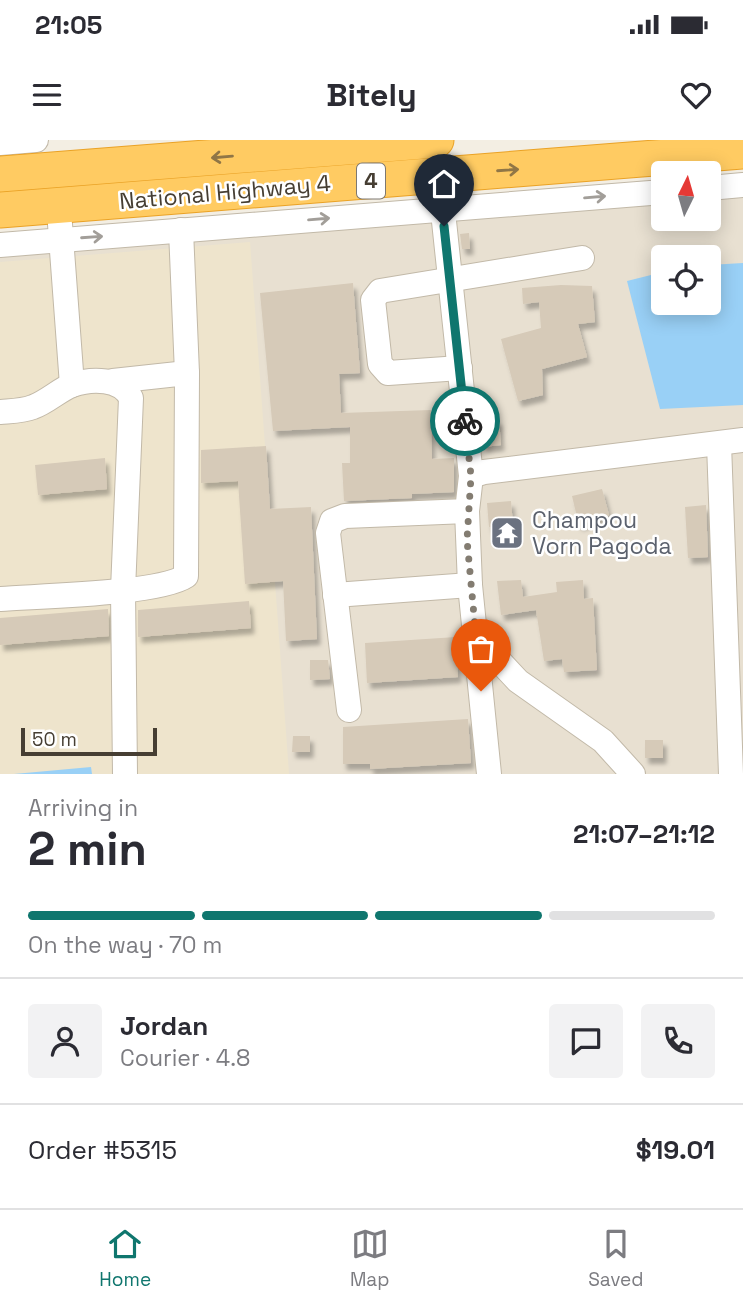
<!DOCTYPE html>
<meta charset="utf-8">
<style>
:root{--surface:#fff;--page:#f2f2f3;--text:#2b2b33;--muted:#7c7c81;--line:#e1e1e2;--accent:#0f766e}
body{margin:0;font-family:"Space Grotesk",sans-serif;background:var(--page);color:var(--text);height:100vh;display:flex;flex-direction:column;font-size:26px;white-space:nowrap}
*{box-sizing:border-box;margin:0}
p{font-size:23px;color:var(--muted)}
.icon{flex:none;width:38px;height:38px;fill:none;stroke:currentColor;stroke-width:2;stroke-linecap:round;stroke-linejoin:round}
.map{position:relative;height:634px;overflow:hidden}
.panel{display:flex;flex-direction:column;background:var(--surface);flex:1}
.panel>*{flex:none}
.needle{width:46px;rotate:5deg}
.controls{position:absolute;left:651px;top:21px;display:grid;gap:14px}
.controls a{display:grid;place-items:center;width:70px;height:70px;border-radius:7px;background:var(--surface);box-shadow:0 4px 18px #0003;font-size:35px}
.scale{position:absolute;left:21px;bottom:18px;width:136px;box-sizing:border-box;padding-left:7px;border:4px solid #463e33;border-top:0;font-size:19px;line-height:24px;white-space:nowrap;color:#463e33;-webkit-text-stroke:5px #fff;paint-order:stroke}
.pin{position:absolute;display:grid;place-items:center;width:60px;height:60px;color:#fff;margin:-72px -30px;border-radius:50% 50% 50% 0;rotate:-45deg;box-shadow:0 0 7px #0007}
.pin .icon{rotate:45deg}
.courier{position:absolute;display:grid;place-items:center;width:70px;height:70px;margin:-35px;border:5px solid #0f766e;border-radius:50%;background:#fff;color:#222;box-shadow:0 2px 9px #0007}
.head em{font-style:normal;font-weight:700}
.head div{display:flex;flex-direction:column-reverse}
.head{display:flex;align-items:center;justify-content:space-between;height:119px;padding:0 28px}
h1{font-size:46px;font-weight:700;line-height:52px}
.bar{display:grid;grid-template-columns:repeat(4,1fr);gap:10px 7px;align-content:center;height:84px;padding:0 28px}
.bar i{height:9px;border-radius:5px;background:var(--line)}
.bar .current{background:var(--accent)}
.bar p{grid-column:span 4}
.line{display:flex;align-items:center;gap:18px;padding:0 28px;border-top:2px solid var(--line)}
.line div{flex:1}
.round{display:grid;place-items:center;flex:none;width:74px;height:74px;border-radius:7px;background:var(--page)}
.status{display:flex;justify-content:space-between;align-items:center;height:49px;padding:0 35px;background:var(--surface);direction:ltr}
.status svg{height:19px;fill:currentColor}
header{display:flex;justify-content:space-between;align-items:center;height:91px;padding:0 28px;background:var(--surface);font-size:32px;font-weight:700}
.dock{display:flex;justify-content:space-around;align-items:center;height:98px;border-top:2px solid var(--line);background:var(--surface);font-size:19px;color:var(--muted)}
.dock a{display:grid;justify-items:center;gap:4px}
.dock .current{color:var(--accent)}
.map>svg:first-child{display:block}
</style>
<div class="status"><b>21:05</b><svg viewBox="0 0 49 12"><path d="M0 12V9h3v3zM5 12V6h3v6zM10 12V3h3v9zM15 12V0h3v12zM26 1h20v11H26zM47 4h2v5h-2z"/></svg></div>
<header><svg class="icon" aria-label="menu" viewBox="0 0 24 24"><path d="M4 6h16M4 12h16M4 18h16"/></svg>Bitely<svg class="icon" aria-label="heart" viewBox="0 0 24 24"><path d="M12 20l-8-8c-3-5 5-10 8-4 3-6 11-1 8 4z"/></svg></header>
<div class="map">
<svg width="743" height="634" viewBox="0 0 743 634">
<defs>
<filter id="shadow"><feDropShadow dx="3.5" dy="6" stdDeviation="2" flood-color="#0004"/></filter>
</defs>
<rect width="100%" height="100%" fill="#f3eee3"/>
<!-- residential -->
<path fill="#e8e0d1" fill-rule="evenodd" d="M 743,42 L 743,634 L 0,634 L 0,96 L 663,48 L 663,79 L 709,79 L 709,45 ZM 663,117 L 709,117 L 709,163 L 663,163 Z"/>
<!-- education -->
<path fill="#eee4cc" d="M 250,102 L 289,634 L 0,634 L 0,122 Z"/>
<!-- water -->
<g fill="#99d0f6">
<path d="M 743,123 L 743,265 L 660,269 L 627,141 L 663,132 L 663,163 L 709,163 L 709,125 Z"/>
<path d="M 91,627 L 92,634 L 14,634 Z"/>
</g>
<!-- building -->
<g fill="#d6cab8" filter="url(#shadow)">
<path d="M 469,93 L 470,109 L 462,109 L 460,94 Z"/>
<path d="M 353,143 L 360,233 L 339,234 L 341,273 L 431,270 L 432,319 L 454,318 L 454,352 L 412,354 L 412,358 L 344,361 L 342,323 L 350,323 L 350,287 L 273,291 L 260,153 Z"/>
<path d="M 561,145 L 592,146 L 595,182 L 578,184 L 587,217 L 542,229 L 543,255 L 518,261 L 501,199 L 541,188 L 539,162 L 523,164 L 522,148 Z"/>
<path d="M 499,279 L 501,305 L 483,307 L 480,281 Z"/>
<path d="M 266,306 L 270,369 L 311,367 L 317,499 L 286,501 L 283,441 L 245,444 L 238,341 L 201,343 L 201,310 Z"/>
<path d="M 105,318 L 107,349 L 38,355 L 35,325 Z"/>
<path d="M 602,349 L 609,375 L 579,385 L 572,356 Z"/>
<path d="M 511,361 L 513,386 L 489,387 L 487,363 Z"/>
<path d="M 706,365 L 708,417 L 688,418 L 685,367 Z"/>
<path d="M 521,440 L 523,457 L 557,452 L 556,442 L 583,440 L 584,459 L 593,458 L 597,530 L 564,532 L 562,519 L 544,521 L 536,470 L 501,475 L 497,441 Z"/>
<path d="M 249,461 L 251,488 L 138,497 L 138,470 Z"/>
<path d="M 108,469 L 109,496 L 0,505 L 0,478 Z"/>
<path d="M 456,497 L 458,537 L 367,543 L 365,503 Z"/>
<path d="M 310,520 L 328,520 L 330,539 L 310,540 Z"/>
<path d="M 468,579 L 471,623 L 370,629 L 370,624 L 343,624 L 343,587 Z"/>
<path d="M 293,596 L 310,596 L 310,612 L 292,612 Z"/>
<rect x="645" y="600" width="18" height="18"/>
</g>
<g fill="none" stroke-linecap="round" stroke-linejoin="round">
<defs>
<g id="minor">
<path d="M 0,3 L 36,0"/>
<path d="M 709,48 L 743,45"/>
<path d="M 441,53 L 471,336 L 484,332 L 743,300"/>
<path d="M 60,84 L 72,245"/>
<path d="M 0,105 L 663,52"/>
<path d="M 460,228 L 388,233 L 380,224 L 373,160 L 380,151 L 582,118"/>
<path d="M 113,241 L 187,233"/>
<path d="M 0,272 C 11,271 23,271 33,267 C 47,262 59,250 72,245 C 92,238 121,238 131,258 L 123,450 L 125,634"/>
<path d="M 719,304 L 731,634"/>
<path d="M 467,371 L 470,445 L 489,634"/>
<path d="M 335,455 L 470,445"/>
<path d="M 0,459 C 39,456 159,454 186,436 L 187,233 L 181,90"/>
<path d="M 476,496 L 518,541 L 603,601 L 633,634"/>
<path d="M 349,570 L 328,393 L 332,381 L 345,376 L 467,371 L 471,336"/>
</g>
<g id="highway">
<path d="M 0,34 L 436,0"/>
<path d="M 0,70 L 743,11"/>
</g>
</defs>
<!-- minor casing -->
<use href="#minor" stroke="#c2b9a8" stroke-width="26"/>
<!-- highway casing -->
<use href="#highway" stroke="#eaa226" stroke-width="37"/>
<!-- minor -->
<use href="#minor" stroke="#fff" stroke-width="24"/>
<!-- highway -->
<use href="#highway" stroke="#ffcb62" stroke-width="35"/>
</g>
<!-- one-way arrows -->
<defs><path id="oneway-shaft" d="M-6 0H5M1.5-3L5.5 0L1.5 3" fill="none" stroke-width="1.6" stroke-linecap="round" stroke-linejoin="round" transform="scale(1.75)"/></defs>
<g stroke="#907646">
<use href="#oneway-shaft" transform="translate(222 17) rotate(175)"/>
<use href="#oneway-shaft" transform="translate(508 30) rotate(-4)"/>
</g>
<g stroke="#a29e99">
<use href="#oneway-shaft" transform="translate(595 57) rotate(-5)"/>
<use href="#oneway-shaft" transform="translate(319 79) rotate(-5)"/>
<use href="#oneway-shaft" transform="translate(92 97) rotate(-4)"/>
</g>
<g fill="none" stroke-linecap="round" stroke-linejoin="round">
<!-- done -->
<path stroke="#837c71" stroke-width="7" stroke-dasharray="0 12.6" d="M 465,281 L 471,336 L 467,400 L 481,551"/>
<!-- route -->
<path stroke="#0f766e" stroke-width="9" d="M 444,86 L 465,281"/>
</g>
<!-- icons -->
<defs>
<symbol id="temple-square" viewBox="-11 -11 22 22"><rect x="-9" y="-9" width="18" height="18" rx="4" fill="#6b7280" stroke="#fff"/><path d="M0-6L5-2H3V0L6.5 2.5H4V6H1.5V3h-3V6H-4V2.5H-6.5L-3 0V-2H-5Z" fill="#fff"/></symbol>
</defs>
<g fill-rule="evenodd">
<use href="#temple-square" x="488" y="374" width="38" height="38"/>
</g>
<g text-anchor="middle" stroke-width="5" stroke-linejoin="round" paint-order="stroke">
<!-- shield labels -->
<rect fill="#fff" stroke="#7e7870" stroke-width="2" x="357" y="23.5" width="28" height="35" rx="5"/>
<g font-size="21" font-weight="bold" fill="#463e33">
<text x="371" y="48">4</text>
</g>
<!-- street labels -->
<g font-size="23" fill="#463e33" stroke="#fff">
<text transform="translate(225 52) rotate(-5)" y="8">National Highway 4</text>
</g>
<!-- worship labels -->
<g font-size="23" fill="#5b616d" stroke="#fff" text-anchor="start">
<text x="532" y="388">Champou<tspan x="532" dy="26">Vorn Pagoda</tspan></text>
</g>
</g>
</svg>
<div class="controls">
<a><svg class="needle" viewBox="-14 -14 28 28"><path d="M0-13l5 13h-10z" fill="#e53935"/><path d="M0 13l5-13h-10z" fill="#7c7c81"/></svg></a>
<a><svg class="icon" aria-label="locate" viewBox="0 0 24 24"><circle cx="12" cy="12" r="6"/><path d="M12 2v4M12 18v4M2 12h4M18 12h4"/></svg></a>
</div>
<div class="scale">50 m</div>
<div class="pin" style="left:481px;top:551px;background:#ea580c"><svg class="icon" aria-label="bag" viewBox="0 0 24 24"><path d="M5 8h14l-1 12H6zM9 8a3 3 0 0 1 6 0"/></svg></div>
<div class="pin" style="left:444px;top:86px;background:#1f2937"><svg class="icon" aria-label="home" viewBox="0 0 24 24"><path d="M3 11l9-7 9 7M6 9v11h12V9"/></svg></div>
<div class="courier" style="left:465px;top:281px"><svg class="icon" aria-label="bike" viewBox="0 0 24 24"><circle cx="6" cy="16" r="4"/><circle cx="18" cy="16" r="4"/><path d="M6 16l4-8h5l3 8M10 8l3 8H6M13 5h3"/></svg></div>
</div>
<section class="panel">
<div class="head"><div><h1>2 min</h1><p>Arriving in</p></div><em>21:07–21:12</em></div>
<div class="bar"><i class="current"></i><i class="current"></i><i class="current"></i><i></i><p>On the way · 70 m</p></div>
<div class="line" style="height:126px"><a class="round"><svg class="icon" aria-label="person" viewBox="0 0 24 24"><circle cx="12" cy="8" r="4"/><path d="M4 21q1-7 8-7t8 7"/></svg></a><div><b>Jordan</b><p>Courier · 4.8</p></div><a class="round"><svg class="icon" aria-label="chat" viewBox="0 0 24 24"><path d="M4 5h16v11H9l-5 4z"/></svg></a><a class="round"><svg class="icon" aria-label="phone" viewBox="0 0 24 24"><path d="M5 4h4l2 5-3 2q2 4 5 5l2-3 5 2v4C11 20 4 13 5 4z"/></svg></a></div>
<div class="line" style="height:91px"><div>Order #5315</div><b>$19.01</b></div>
</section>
<nav class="dock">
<a class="current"><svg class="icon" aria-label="home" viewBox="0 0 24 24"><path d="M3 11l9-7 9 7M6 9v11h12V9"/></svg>Home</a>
<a><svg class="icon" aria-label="map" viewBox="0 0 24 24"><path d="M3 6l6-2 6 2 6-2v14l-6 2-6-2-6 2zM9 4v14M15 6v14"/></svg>Map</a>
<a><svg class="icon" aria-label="saved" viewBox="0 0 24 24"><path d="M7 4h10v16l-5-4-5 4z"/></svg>Saved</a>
</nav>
